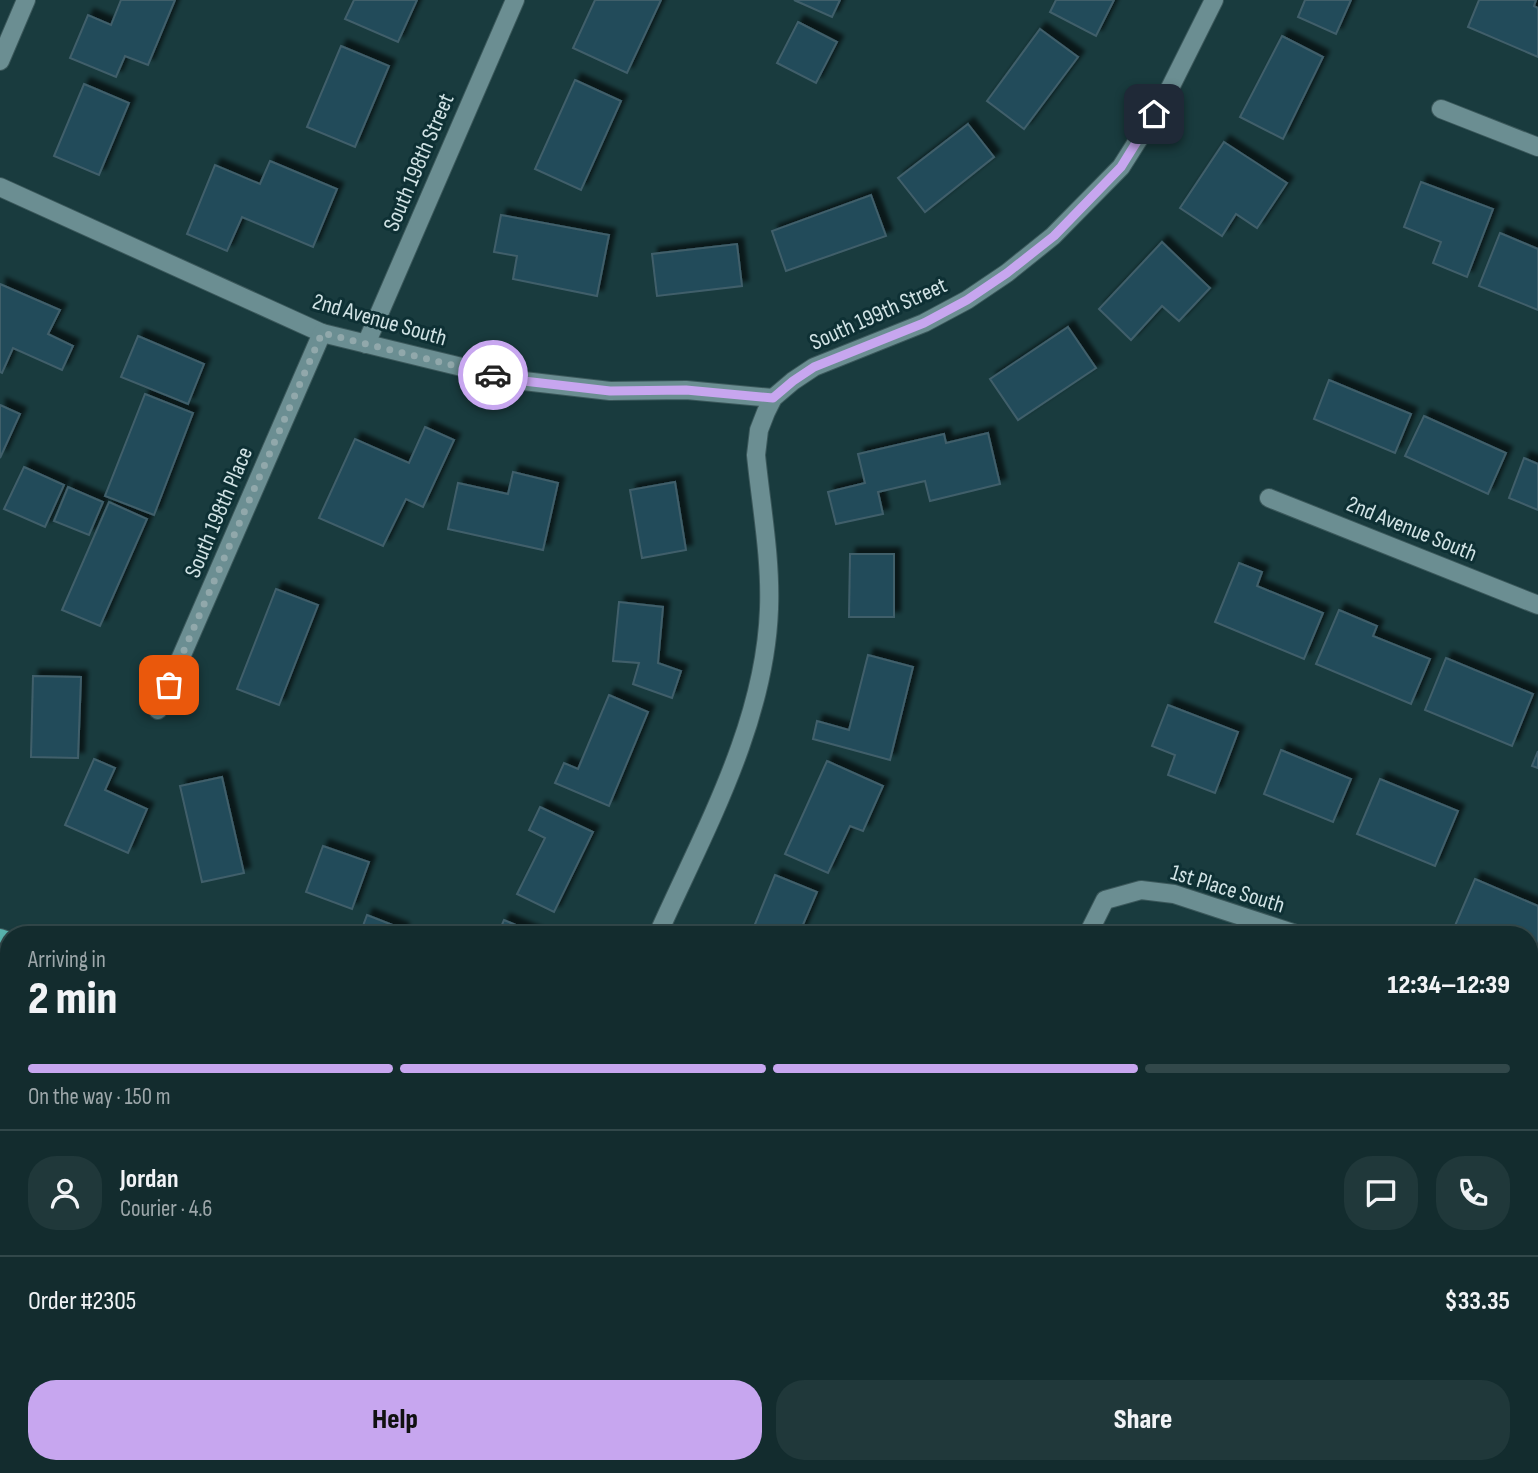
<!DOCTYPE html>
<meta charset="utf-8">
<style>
:root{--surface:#132c2e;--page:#20383a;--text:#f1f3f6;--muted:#9da7aa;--line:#32484a;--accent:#c7a6ef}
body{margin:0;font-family:"Sofia Sans Condensed",sans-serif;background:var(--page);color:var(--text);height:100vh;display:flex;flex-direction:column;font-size:26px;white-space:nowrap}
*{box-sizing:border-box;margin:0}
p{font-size:23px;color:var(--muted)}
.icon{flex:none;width:38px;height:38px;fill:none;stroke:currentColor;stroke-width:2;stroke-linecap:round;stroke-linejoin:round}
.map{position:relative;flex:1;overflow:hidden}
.sheet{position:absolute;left:0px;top:926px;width:1538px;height:548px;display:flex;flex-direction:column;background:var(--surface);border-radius:28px 28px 0 0;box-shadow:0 2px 5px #0004,0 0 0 2px var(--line)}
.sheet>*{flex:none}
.pin{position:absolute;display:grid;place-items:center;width:60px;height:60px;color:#fff;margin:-30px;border-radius:14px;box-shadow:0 4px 10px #0006}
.courier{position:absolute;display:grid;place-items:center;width:70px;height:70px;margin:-35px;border:5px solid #c7a6ef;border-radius:50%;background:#fff;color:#222;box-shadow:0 2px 9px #0007}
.overview em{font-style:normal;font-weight:800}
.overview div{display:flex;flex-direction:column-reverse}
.overview{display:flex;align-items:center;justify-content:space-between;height:119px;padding:0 28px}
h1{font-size:46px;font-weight:800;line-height:52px}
.bar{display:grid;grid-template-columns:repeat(4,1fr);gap:10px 7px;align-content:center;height:84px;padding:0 28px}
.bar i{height:9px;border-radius:5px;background:var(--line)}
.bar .selected{background:var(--accent)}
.bar p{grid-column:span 4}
.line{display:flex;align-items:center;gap:18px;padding:0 28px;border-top:2px solid var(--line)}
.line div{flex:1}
.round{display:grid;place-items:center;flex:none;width:74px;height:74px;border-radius:28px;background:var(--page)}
.cta{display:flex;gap:14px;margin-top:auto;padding:14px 28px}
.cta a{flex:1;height:80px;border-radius:28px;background:var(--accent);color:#111;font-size:28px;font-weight:800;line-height:80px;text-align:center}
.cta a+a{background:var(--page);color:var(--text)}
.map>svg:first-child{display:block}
</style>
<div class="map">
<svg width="1538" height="1473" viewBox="0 0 1538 1473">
<defs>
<filter id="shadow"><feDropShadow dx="6" dy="-6" stdDeviation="2" flood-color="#0009"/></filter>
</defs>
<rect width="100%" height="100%" fill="#193b3e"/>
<!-- building -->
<g fill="#234b5a" stroke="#415f6b" stroke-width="2" filter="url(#shadow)">
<path d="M 121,0 L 175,0 L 148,65 L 125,56 L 116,77 L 70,58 L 88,15 L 111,25 Z"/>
<path d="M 354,0 L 417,0 L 398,42 L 345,19 Z"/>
<path d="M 595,0 L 661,0 L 627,73 L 573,48 Z"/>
<path d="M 794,0 L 840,0 L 832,17 Z"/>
<path d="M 1056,0 L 1114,0 L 1096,36 L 1050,12 Z"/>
<path d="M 1305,0 L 1351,0 L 1336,34 L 1298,17 Z"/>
<path d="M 1479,0 L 1536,0 L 1534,6 L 1538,8 L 1538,57 L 1468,27 Z"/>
<path d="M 798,22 L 837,42 L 816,83 L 777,63 Z"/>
<path d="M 1040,29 L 1078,57 L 1024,129 L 987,101 Z"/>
<path d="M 1282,36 L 1323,57 L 1283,139 L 1240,117 Z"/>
<path d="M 341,46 L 389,66 L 355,147 L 307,127 Z"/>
<path d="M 575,80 L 621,101 L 581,190 L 535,169 Z"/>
<path d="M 84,84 L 129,103 L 99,175 L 54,156 Z"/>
<path d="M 968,124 L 994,157 L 925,212 L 898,178 Z"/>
<path d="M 1224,142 L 1287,183 L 1257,228 L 1236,214 L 1222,236 L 1180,208 Z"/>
<path d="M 270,161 L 337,189 L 313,247 L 242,217 L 227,251 L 187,234 L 215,165 L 260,184 Z"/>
<path d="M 1421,182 L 1493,209 L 1467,277 L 1433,263 L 1441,242 L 1404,227 Z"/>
<path d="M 871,195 L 886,236 L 786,271 L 772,231 Z"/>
<path d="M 501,215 L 609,235 L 597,296 L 513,279 L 517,256 L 494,252 Z"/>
<path d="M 1500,233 L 1538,249 L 1538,310 L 1479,286 Z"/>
<path d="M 1162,242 L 1210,288 L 1179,321 L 1162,306 L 1131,340 L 1099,309 Z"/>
<path d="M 737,244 L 742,286 L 657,296 L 652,254 Z"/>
<path d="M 0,284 L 60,310 L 48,334 L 73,346 L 62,370 L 13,348 L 2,373 L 0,372 Z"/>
<path d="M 1068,327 L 1096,368 L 1018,420 L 990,379 Z"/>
<path d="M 138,336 L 204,364 L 188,404 L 121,377 Z"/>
<path d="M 1329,380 L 1411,414 L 1395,453 L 1314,419 Z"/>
<path d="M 145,394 L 193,413 L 154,515 L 105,496 Z"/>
<path d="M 0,405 L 20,414 L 0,458 Z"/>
<path d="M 1424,416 L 1506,453 L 1488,494 L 1405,456 Z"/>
<path d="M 425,427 L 454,440 L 423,507 L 406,499 L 383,546 L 319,518 L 355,439 L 409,463 Z"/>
<path d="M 988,433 L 1000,484 L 930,501 L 925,481 L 878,492 L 883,514 L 836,524 L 828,492 L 865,483 L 858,454 L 944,434 L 946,443 Z"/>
<path d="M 1524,458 L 1538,464 L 1538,510 L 1509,498 Z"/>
<path d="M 24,467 L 64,485 L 45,527 L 4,509 Z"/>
<path d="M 513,472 L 558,483 L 543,550 L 448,529 L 458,483 L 508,494 Z"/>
<path d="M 675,482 L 686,550 L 642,558 L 630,490 Z"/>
<path d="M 68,487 L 103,502 L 89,535 L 54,521 Z"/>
<path d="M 109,502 L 147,519 L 100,626 L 62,610 Z"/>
<path d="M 850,554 L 894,554 L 894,617 L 849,617 Z"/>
<path d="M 1239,563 L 1262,572 L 1257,586 L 1323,613 L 1304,659 L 1215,622 Z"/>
<path d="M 276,589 L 318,605 L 279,705 L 237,689 Z"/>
<path d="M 619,602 L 663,607 L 658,663 L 681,671 L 672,698 L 633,684 L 639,663 L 613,661 Z"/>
<path d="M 1339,610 L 1377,626 L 1373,636 L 1430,659 L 1411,704 L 1316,664 Z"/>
<path d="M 868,655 L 913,667 L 890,760 L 813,739 L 817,721 L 849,730 Z"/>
<path d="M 1446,658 L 1533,694 L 1512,746 L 1425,710 Z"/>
<path d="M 33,676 L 81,677 L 78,758 L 31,757 Z"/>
<path d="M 609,695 L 648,712 L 609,806 L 555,783 L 564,763 L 578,769 Z"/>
<path d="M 1168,705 L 1238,732 L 1215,793 L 1168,775 L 1175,755 L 1152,746 Z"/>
<path d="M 1281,750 L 1351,779 L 1333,822 L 1264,794 Z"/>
<path d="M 1538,751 L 1538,768 L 1532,766 Z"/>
<path d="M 94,759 L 115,768 L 105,790 L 147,809 L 128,853 L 65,825 Z"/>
<path d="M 827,761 L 883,786 L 863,831 L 850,826 L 828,873 L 785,854 Z"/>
<path d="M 222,777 L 244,873 L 202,882 L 180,786 Z"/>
<path d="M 1380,779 L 1458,811 L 1435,866 L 1357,834 Z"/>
<path d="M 540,807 L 593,832 L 554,912 L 517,894 L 545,838 L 529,830 Z"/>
<path d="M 323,846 L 369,862 L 352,909 L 306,892 Z"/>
<path d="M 775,875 L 817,892 L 799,934 L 751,934 Z"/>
<path d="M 1475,879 L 1538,906 L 1538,964 L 1530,960 L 1530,934 L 1468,934 L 1454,928 Z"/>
<path d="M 367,915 L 403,929 L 401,934 L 360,934 Z"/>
<path d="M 504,920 L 537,934 L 498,934 Z"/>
<path d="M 114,1465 L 191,1465 L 188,1473 L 110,1473 Z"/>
<path d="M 945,1465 L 1025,1465 L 1029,1473 L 949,1473 Z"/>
</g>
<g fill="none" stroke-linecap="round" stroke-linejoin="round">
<defs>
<g id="street">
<path d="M 0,61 L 26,0"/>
<path d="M 1441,109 L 1538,147"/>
<path d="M 0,187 L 322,333 L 515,380 L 610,391 L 686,390 L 773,398"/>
<path d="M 366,344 L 515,0"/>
<path d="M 1269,498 L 1538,605"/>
<path d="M 158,710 L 322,333"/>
<path d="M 1088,934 L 1105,900 L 1141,890 L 1174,894 L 1296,934"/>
<path d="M 845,1473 L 848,1465"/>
</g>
<path id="secondary" d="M 658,934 C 704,831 765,724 769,609 C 771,558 761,505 756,455 L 759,430 L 766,412 L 773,398 L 793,381 L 814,367 L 924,323 L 967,300 L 1007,273 L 1053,236 L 1121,167 L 1166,96 L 1214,0"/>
<g id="primary">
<path d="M 0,938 L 9,941"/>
<path d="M 1403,1465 L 1422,1473"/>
</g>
</defs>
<!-- street casing -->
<use href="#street" stroke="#3b585b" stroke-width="20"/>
<!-- secondary casing -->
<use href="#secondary" stroke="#3b585b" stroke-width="20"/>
<!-- primary casing -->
<use href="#primary" stroke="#3b585b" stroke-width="20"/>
<!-- street -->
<use href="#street" stroke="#6b8e92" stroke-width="18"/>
<!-- secondary -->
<use href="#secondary" stroke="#6b8e92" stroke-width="18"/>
<!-- primary -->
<use href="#primary" stroke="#57b1ab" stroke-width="18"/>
</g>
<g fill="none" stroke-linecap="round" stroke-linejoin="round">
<!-- done -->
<path stroke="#91a8ab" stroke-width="7" stroke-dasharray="0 12.6" d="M 169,685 L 322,333 L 493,375"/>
<!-- route -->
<path stroke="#c7a6ef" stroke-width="9" d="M 493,375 L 515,380 L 610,391 L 686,390 L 773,398 L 793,381 L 814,367 L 924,323 L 967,300 L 1007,273 L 1054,236 L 1121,167 L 1154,114"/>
</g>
<g text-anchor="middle" stroke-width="6" stroke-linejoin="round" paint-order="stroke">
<!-- street labels -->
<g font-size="23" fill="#d1e3e5" stroke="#0e3034">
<text transform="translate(418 162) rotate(-67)" y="8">South 198th Street</text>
<text transform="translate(878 313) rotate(-24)" y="8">South 199th Street</text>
<text transform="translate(380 319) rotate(16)" y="8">2nd Avenue South</text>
<text transform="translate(218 512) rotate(-67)" y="8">South 198th Place</text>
<text transform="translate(1412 528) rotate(22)" y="8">2nd Avenue South</text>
<text transform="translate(1228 888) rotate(17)" y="8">1st Place South</text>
</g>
</g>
</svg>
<div class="pin" style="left:169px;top:685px;background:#ea580c"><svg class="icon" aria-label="bag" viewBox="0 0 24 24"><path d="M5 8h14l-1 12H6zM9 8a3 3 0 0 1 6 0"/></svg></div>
<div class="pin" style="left:1154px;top:114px;background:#1f2937"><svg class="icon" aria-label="home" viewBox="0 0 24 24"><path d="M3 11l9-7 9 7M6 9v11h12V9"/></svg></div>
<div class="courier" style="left:493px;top:375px"><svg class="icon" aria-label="car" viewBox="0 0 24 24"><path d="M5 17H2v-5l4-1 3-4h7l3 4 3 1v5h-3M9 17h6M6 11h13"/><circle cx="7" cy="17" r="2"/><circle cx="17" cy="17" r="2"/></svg></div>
<section class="sheet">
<div class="overview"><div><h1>2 min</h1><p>Arriving in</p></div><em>12:34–12:39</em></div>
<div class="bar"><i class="selected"></i><i class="selected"></i><i class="selected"></i><i></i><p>On the way · 150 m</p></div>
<div class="line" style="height:126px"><a class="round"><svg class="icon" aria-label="person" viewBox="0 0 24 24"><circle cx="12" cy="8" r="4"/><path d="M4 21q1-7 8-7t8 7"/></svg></a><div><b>Jordan</b><p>Courier · 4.6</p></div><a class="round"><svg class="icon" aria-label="chat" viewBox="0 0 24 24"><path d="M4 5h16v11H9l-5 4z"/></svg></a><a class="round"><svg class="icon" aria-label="phone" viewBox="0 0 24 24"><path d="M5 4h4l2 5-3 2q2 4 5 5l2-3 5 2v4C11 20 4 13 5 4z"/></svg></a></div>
<div class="line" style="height:91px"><div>Order #2305</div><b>$33.35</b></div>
<div class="cta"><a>Help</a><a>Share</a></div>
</section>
</div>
